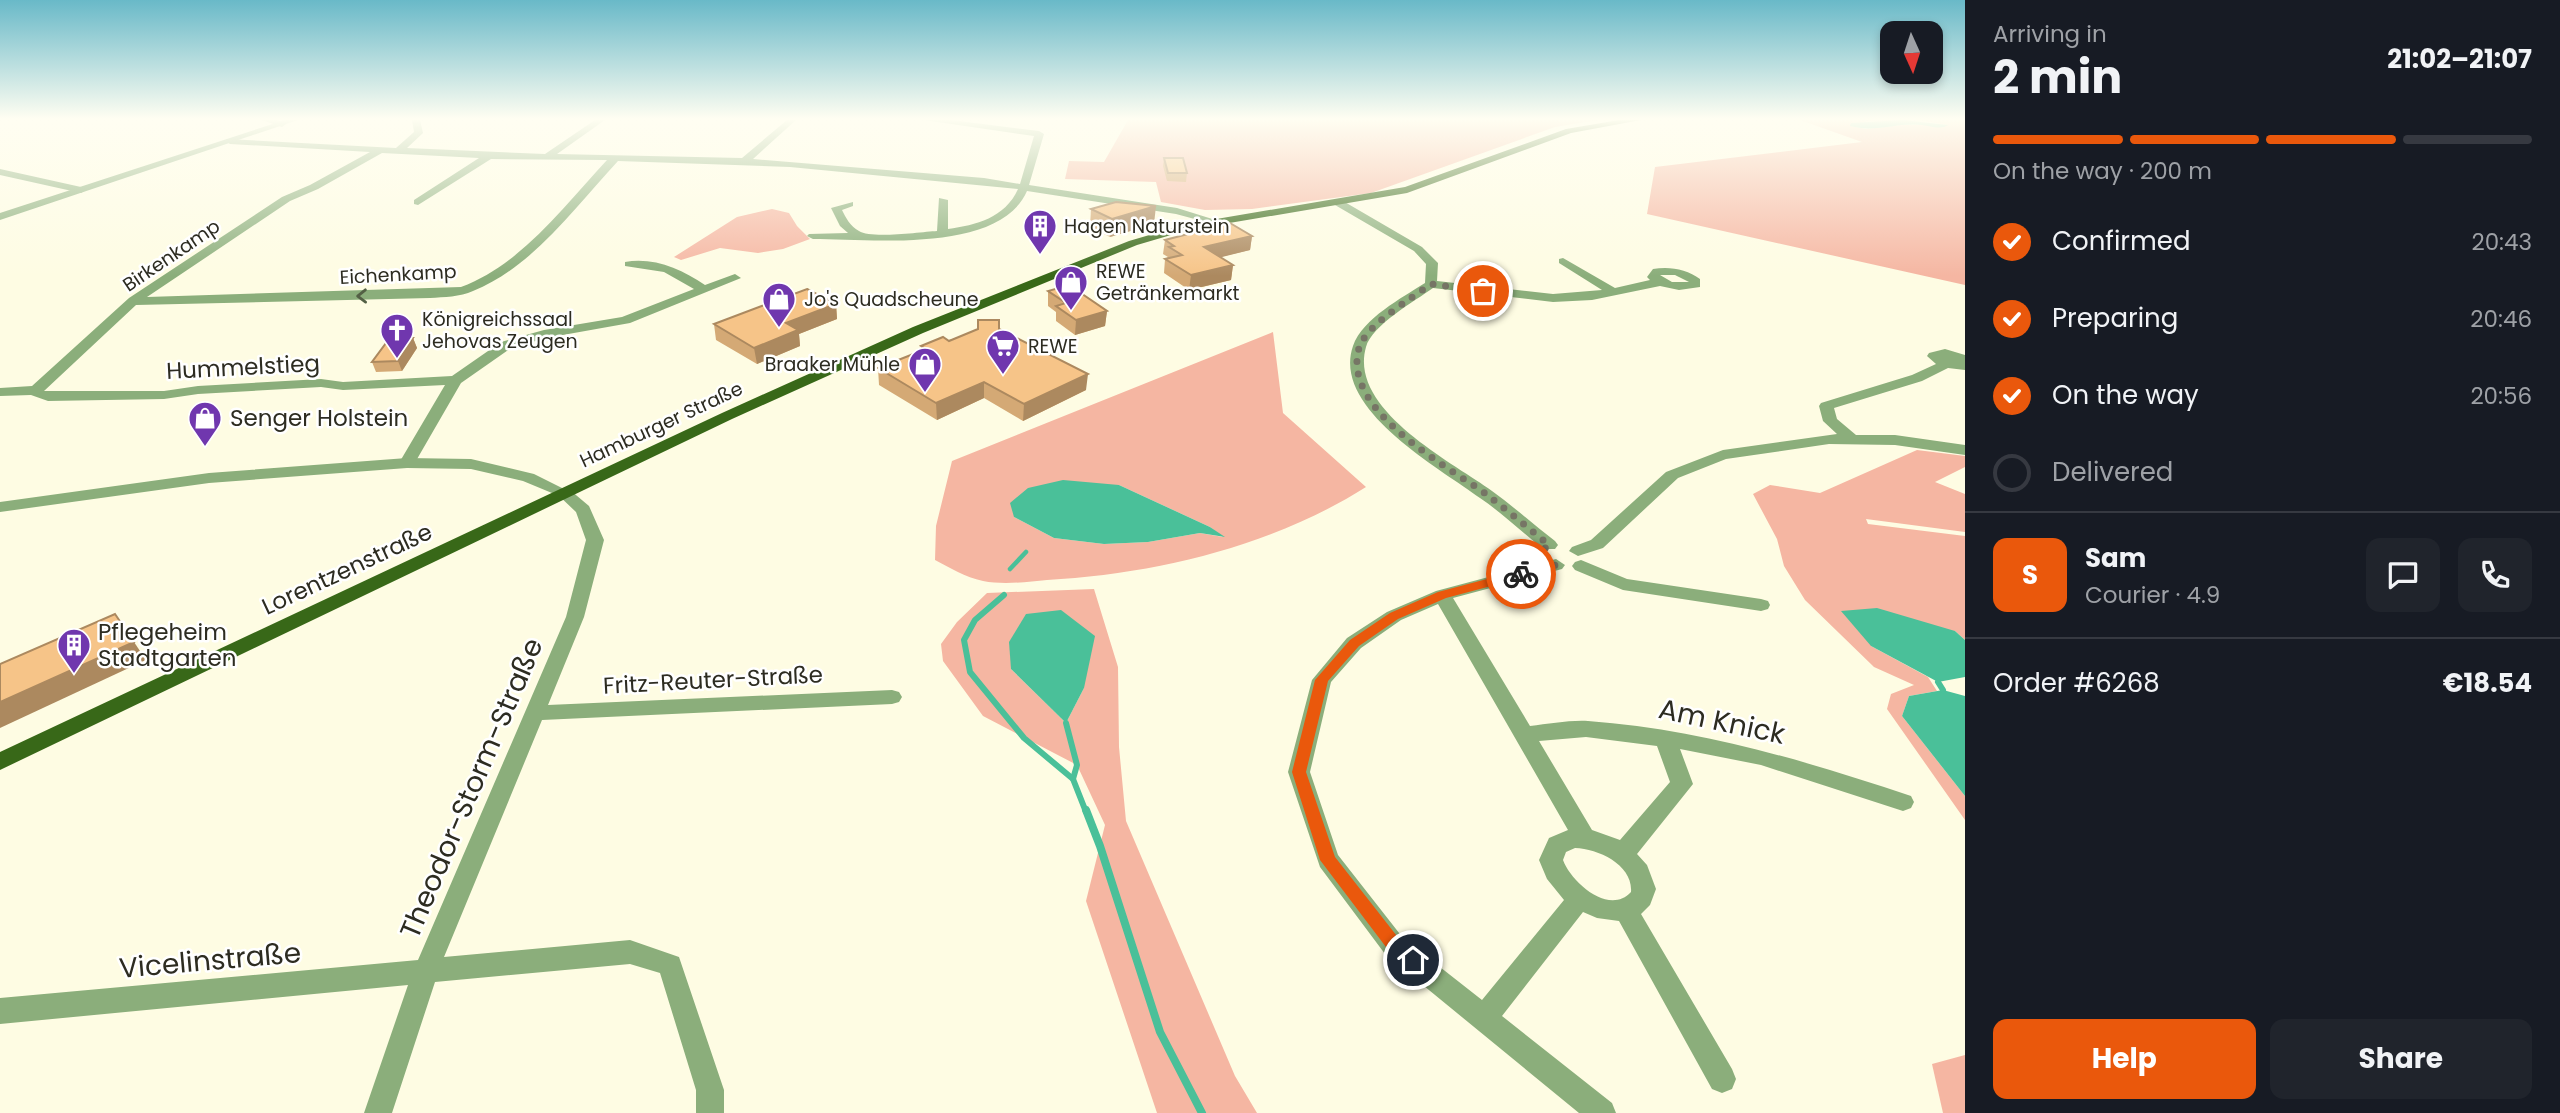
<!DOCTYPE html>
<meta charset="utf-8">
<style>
:root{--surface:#171b24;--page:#20242c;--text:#f1f3f6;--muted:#9ea1a6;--line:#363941;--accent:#ea580c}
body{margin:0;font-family:Poppins,sans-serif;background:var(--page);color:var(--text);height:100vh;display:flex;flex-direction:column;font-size:26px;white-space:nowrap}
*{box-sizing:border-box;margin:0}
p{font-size:23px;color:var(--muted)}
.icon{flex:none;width:38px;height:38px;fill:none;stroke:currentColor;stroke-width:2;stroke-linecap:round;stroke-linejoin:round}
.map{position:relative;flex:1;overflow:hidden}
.sheet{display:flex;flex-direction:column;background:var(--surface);width:595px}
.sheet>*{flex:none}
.needle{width:46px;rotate:177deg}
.buttons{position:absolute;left:1880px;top:21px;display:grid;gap:14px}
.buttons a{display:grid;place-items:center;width:63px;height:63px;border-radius:14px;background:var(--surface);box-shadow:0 4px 10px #0003;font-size:35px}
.pin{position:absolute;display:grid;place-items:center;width:60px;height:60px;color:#fff;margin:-30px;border:4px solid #fff;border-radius:50%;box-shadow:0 2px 7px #0007}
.courier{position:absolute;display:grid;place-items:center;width:70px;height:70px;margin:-35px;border:5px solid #ea580c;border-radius:50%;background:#fff;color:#222;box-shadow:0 2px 9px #0007}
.headline em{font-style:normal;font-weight:700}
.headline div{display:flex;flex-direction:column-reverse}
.headline{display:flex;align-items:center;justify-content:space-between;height:119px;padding:0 28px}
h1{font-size:46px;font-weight:700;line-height:52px}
.bar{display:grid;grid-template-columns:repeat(4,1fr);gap:10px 7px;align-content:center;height:84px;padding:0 28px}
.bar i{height:9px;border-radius:5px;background:var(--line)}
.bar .current{background:var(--accent)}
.bar p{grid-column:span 4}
.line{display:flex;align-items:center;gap:18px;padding:0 28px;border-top:2px solid var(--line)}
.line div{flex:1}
.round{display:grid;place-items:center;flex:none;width:74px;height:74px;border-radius:14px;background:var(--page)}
ol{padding:0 28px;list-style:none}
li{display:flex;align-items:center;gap:21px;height:77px}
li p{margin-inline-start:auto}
li .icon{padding:7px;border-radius:50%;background:var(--accent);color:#fff;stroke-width:4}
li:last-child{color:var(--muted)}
li i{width:38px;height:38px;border:4px solid var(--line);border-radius:50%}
.button{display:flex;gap:14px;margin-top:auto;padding:14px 28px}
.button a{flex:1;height:80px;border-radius:14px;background:var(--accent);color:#fff;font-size:28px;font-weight:700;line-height:80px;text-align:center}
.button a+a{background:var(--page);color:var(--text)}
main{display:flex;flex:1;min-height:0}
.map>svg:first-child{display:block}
</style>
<main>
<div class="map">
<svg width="1965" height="1113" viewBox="0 0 1965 1113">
<rect width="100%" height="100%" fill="#fefce3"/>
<!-- green -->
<g fill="#f5b6a2" fill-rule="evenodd">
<path d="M 1128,120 L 1597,120 L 1555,127 L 1371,193 L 1252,209 L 1205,210 L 1161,202 L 1156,182 L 1065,179 L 1069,161 L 1104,162 Z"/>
<path d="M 1800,120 L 1903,120 L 1867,121 L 1851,126 L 1866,129 L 1901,125 L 1948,125 L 1919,120 L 1965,120 L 1965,285 L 1647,214 L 1655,167 L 1862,142 Z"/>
<path d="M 772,209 L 789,213 L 797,226 L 810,239 L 783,249 L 758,253 L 720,248 L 681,260 L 674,257 L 737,217 Z"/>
<path d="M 1273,332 L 1283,413 L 1366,487 C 1273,546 1156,574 1047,580 C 1027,582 1003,585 983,581 C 965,577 950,568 935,560 L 936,526 L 952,461 ZM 1119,485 L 1210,527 L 1223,537 L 1200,533 L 1148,542 L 1104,544 L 1054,538 L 1014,517 Z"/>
<path d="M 1917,450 L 1965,456 L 1965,467 L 1935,482 L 1965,494 L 1965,532 L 1866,519 L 1868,524 L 1965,536 L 1965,640 L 1955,631 L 1871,646 L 1928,677 L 1937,691 L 1909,696 L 1902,716 L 1965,796 L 1965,820 L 1887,709 L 1891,694 L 1914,685 L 1874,667 L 1805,600 L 1784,566 L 1777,539 L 1753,494 L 1770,485 L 1820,493 Z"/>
<path d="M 1094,589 L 1118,667 L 1119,747 L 1126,821 L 1235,1076 L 1257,1113 L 1157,1113 L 1086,901 L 1105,825 L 1077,765 L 983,716 L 943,661 L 941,644 L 957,622 L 987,593 ZM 1011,669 L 1084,688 L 1066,723 Z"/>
<path d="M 1965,1055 L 1965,1113 L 1943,1113 L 1932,1064 Z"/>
</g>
<!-- water -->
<g fill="#4ac099">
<path d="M 1903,120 L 1948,125 C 1940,130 1931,126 1922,125 C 1897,122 1875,133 1850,126 L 1851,123 Z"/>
<path d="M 1063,480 L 1119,485 L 1210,527 L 1225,537 L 1200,533 L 1148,542 L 1104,544 L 1054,538 L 1014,517 L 1010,503 L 1028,488 Z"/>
<path d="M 1877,608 L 1955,631 L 1965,640 L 1965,677 L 1938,682 L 1871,646 L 1841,611 Z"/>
<path d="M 1061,610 L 1095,636 L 1084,688 L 1066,723 L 1011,669 L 1009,642 L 1026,614 Z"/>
<path d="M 1943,690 L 1965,696 L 1965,796 L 1902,716 L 1909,696 Z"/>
</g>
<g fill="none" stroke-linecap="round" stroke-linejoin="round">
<!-- stream-far2 -->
<path stroke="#4ac099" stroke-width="4.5" d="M 1010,569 L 1026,552"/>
<!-- stream-far1 -->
<g stroke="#4ac099" stroke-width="6">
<path d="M 1004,595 L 975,620 L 964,640 L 970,672 L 1024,738 L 1073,779 L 1086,812"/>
<path d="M 1938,682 L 1943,690"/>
<path d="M 1066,723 L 1077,765 L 1073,779"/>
</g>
<!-- stream -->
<path stroke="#4ac099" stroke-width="8" d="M 1086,810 L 1100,846 L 1160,1032 L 1202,1113"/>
<!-- minor -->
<g fill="#8bae7b" fill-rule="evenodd">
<path d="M 262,120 L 277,120 L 286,124 L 282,127 Z"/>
<path d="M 412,120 L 420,120 L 423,133 L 407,148 L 545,154 L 595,120 L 605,120 L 557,154 L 742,158 L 787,120 L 796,120 L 753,159 L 984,178 L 1020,184 L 1034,136 L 924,120 L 951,120 L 1039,131 L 1044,134 L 1029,185 L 1177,208 L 1222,222 L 1217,225 L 1176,214 L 1027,191 C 1000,254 869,239 813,239 L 807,236 L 809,234 L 848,233 L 840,226 L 831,208 L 853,202 L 853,206 L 842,210 C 846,218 850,226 859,231 C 871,239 920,232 937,231 L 939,198 L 948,200 L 948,229 C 976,225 1005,218 1018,189 L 790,167 L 618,161 C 575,207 533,267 473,291 C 460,297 444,297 430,298 L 136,305 L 44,391 L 164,391 L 198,386 L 321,379 L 343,382 L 452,376 L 501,342 L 544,330 L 622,317 L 694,289 L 664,272 L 625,266 L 625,262 C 654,257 681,269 705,285 L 735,274 L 741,278 L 630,323 L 546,338 L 511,348 L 461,383 L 413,466 L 407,468 L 399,463 L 445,385 L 343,390 L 321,387 L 198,394 L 164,399 L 48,401 L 31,395 L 0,396 L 0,388 L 32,386 L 129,298 L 282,197 L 310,185 L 370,152 L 230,144 L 225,141 L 227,139 L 396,148 L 414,132 ZM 382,153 L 479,158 L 414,200 L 414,204 L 418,205 L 491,159 L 607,160 C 563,207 522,264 461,287 L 147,297 L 290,201 L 318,189 Z"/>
<path d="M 0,169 L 81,187 L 86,190 L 81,193 L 0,175 Z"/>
<path d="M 1335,201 L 1343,201 L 1422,247 L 1438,263 L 1437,281 L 1553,294 L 1602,290 L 1559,263 L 1559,259 L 1563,258 L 1615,288 L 1650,280 L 1647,277 L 1653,269 C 1669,266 1687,269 1700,279 L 1700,287 L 1679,290 L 1660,286 L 1592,300 L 1553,302 L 1433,288 C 1415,301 1372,325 1366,347 C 1348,410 1452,462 1492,491 C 1514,507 1534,525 1555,541 L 1558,545 L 1555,549 L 1543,549 C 1522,532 1502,513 1480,498 C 1440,468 1331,409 1353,346 C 1363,318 1402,298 1425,283 L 1426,264 L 1414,251 L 1335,205 ZM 1660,275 L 1675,275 L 1689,282 L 1672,282 Z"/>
<path d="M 1945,349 L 1965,355 L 1965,370 L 1948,368 L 1922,381 L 1834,408 L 1837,419 L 1856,435 L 1895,435 L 1965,445 L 1965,455 L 1895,445 L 1829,444 L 1726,459 L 1678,478 L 1603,548 L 1578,556 L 1569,551 L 1572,547 L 1591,540 L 1666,472 L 1723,450 L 1837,434 L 1823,421 L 1819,406 L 1821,403 L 1912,375 L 1936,364 L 1927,356 L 1929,353 Z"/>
<path d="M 564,488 L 570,490 L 589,506 L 604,540 L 584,617 L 548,705 L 892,690 L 899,692 L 902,697 L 899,702 L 892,704 L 542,720 L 444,957 L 630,940 L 679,957 L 724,1090 L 724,1113 L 696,1113 L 696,1090 L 660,973 L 630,964 L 435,982 L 392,1113 L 364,1113 L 408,985 L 0,1024 L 0,998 L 418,960 L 566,617 L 586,540 L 576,512 L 556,493 Z"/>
<path d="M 1556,559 L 1565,565 L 1562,569 L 1453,598 L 1530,726 C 1549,724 1569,720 1588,721 C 1700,729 1806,761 1911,796 L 1914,802 L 1911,808 L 1903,811 L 1761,765 L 1680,749 L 1693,784 L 1637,854 L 1647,865 L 1656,889 L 1650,905 L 1641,914 L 1732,1069 L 1736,1079 L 1732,1089 L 1722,1093 L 1712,1089 L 1619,921 L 1597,918 L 1583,912 L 1502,1016 L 1612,1103 L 1616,1113 L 1579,1113 L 1385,954 L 1320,867 L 1288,772 L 1312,680 L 1347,638 L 1387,612 L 1436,591 ZM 1438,604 L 1568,830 L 1549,838 L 1539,860 L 1547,879 L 1564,900 L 1482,1000 L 1403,938 L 1338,855 L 1310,772 L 1331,682 L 1361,648 L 1401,620 ZM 1586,737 L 1657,746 L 1670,782 L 1620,840 L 1592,830 L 1539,741 ZM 1575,848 C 1599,849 1633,865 1631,892 C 1609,916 1571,882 1563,860 L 1566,852 Z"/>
<path d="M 1581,560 L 1627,579 L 1761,599 L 1768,601 L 1770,605 L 1768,609 L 1761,611 L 1623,590 L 1575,570 L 1572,566 L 1575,562 Z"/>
</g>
<!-- tertiary -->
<g fill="#8bae7b" fill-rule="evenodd">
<path d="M 285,120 L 298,120 L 0,220 L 0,213 Z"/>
<path d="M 407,458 L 471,459 L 534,474 L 572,493 L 564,498 L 523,481 L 471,469 L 407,468 L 209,483 L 0,512 L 0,502 L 209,473 Z"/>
</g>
<!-- primary -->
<path fill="#386818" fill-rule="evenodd" d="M 1619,120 L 1641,120 L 1571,133 L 1407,193 L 1188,230 L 1137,245 L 923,333 L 732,419 L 0,770 L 0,752 L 722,413 L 913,327 L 1129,241 L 1187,224 L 1405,187 L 1566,129 Z"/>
</g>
<!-- wall -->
<g fill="#d4a975">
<path d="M 1164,158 L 1187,173 L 1186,182 L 1167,181 L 1163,166 Z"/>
<path d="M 1091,209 L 1154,224 L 1110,237 L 1090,227 Z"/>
<path d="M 1252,236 L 1250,250 L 1220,257 L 1233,265 L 1231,280 L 1189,290 L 1164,273 L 1165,259 L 1168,257 L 1163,254 L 1165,240 Z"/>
<path d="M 1048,291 L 1107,311 L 1105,326 L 1075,335 L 1056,321 L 1056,312 L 1048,306 Z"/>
<path d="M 836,304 L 837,319 L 799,334 L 800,346 L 757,364 L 716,340 L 714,324 Z"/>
<path d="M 999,329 L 1086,390 L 1023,421 L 984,398 L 937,420 L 879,385 L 878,368 L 921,351 L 921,346 Z"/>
<path d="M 413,338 L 417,348 L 402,371 L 376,372 L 372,362 Z"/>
</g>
<!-- shaded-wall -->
<g fill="#ac895f">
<path d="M 1156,206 L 1154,224 L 1110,237 L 1112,219 Z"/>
<path d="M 1252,236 L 1250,250 L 1202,262 L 1204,247 Z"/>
<path d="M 1233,265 L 1231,280 L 1189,290 L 1191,275 Z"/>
<path d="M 836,304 L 837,319 L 799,334 L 800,346 L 757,364 L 754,348 L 786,323 Z"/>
<path d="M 1107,311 L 1105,326 L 1075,335 L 1076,320 Z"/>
<path d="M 413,338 L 417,348 L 402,371 L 398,361 Z"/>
<path d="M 1088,374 L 1086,390 L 1023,421 L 1024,404 Z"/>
<path d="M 984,382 L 984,398 L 937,420 L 936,403 Z"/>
<path d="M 134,642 L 146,660 L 0,728 L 0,702 Z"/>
</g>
<!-- building -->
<g fill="#f6c488" stroke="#ac895f" stroke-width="2">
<path d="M 1164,158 L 1183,158 L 1187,173 L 1168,173 Z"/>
<path d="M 1116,202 L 1156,206 L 1112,219 L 1091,209 Z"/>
<path d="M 1230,223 L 1252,236 L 1204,247 L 1233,265 L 1191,275 L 1165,259 L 1182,255 L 1169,247 L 1174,246 L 1165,240 Z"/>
<path d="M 1069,285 L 1107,311 L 1076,320 L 1056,306 L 1066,303 L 1048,291 Z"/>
<path d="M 807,289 L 836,304 L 786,323 L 798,330 L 754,348 L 714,324 Z"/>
<path d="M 978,320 L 999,320 L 999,329 L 1088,374 L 1024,404 L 984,382 L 936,403 L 878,368 L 926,349 L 921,346 L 943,337 L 949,341 L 978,329 Z"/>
<path d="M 413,338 L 398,361 L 372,362 L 389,339 Z"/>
<path d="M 115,614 L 134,642 L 0,702 L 0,664 Z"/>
</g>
<!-- one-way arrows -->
<defs><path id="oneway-chevron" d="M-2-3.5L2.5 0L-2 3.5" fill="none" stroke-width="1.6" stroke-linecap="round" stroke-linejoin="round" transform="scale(1.75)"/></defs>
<use stroke="#536045" href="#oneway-chevron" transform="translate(362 296) rotate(179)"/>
<!-- sky -->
<linearGradient id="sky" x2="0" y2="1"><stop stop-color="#69b9c8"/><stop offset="0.43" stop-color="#fffef2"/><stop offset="1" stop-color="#fffef2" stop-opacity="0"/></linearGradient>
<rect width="1965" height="276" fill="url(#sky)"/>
<!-- route -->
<path fill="#ea580c" d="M 1521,570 L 1526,574 L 1525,577 L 1446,598 L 1398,619 L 1359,646 L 1328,681 L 1306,772 L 1335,857 L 1400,940 L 1418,954 L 1421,960 L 1418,965 L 1413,968 L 1389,951 L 1320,860 L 1292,772 L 1315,680 L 1350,640 L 1390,613 L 1438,592 Z"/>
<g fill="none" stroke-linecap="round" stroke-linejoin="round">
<!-- done -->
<path stroke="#767565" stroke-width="7" stroke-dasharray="0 12.6" d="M 1483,291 L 1431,284 C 1411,299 1366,325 1359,348 C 1341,410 1446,465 1486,494 C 1507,510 1528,528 1549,545 L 1543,550 L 1543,554 L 1556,565 L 1521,574"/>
</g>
<!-- icons -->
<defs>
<symbol id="building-pin" viewBox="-11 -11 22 30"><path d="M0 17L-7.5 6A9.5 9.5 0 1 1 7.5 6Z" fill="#7037ae" stroke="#fff"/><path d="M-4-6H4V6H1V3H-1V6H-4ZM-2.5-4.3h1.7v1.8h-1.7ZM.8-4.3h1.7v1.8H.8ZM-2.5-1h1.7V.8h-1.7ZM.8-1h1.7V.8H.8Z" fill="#fff"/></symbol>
<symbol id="shop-pin" viewBox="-11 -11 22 30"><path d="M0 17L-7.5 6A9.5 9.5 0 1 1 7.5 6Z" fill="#7037ae" stroke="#fff"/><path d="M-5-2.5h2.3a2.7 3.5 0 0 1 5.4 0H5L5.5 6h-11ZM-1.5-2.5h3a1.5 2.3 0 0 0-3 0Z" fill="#fff"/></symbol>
<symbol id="church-pin" viewBox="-11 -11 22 30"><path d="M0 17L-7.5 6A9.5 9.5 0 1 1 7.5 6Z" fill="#7037ae" stroke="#fff"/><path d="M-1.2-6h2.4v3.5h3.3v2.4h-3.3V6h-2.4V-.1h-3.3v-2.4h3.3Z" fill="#fff"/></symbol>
<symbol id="supermarket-pin" viewBox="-11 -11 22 30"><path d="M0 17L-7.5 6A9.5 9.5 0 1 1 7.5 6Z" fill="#7037ae" stroke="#fff"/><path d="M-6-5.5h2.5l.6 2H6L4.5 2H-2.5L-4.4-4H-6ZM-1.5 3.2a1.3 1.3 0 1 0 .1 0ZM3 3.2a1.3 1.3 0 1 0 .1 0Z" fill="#fff"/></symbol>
</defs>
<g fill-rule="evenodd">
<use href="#building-pin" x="1021" y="207" width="38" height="52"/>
<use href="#shop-pin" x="1052" y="263" width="38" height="52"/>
<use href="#shop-pin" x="760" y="280" width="38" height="52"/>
<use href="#church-pin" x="378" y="311" width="38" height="52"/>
<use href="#supermarket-pin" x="984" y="327" width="38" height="52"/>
<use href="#shop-pin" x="906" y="345" width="38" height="52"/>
<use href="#shop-pin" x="186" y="399" width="38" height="52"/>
<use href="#building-pin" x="55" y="626" width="38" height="52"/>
</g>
<g text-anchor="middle" stroke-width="5" stroke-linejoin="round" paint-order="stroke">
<!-- far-poi labels -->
<g font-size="19" fill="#2d2c21" stroke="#fff" text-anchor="start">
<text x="1064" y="233">Hagen Naturstein</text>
<text x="1096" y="278">REWE<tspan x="1096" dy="22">Getränkemarkt</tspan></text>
<text x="804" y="306">Jo's Quadscheune</text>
<text x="422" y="326">Königreichssaal<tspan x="422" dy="22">Jehovas Zeugen</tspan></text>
<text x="1028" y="353">REWE</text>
<text x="900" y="371" text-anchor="end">Braaker Mühle</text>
</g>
<!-- far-street labels -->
<g font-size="19" fill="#2d2c21" stroke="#fff">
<text transform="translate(171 255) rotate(-34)" y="7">Birkenkamp</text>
<text transform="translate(398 274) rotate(-3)" y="7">Eichenkamp</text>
<text transform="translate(661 424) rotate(-25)" y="7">Hamburger Straße</text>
</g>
<!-- street labels -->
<g font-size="23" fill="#2d2c21" stroke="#fff">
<text transform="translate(243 367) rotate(-3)" y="8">Hummelstieg</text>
<text transform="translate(347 569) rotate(-25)" y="8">Lorentzenstraße</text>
<text transform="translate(713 680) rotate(-3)" y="8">Fritz-Reuter-Straße</text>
</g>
<!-- poi labels -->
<g font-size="23" fill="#2d2c21" stroke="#fff" text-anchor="start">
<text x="230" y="426">Senger Holstein</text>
<text x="98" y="640">Pflegeheim<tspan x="98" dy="26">Stadtgarten</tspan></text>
</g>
<!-- near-street labels -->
<g font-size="28" fill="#2d2c21" stroke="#fff">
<text transform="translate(1722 721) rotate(12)" y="10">Am Knick</text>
<text transform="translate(471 788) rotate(-67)" y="10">Theodor-Storm-Straße</text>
<text transform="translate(210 960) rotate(-5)" y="10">Vicelinstraße</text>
</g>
</g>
</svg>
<div class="buttons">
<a><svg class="needle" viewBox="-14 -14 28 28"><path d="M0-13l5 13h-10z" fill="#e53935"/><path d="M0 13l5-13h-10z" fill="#9ea1a6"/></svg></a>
</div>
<div class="pin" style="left:1483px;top:291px;background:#ea580c"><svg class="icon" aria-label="bag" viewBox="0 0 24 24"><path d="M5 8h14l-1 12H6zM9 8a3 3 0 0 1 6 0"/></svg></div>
<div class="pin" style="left:1413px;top:960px;background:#1f2937"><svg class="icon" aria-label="home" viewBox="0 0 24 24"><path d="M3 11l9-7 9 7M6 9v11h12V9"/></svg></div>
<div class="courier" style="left:1521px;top:574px"><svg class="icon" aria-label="bike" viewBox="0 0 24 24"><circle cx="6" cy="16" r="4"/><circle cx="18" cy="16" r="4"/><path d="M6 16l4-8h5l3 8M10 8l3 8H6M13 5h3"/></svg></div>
</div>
<section class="sheet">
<div class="headline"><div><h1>2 min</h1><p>Arriving in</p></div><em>21:02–21:07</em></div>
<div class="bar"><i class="current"></i><i class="current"></i><i class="current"></i><i></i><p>On the way · 200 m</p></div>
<ol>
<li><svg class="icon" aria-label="check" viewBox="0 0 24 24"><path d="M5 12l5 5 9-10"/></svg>Confirmed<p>20:43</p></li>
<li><svg class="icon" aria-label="check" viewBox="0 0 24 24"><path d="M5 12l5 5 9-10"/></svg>Preparing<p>20:46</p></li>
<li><svg class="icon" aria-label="check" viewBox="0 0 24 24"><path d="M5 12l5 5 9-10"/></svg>On the way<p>20:56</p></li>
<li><i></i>Delivered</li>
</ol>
<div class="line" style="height:126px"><b class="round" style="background:var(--accent);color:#fff">S</b><div><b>Sam</b><p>Courier · 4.9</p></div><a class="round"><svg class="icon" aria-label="chat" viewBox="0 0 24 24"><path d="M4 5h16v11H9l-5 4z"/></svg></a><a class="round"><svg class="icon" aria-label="phone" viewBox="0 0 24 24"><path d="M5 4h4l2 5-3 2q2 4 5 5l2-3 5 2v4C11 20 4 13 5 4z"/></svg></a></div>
<div class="line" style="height:91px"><div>Order #6268</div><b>€18.54</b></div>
<div class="button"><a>Help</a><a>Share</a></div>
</section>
</main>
